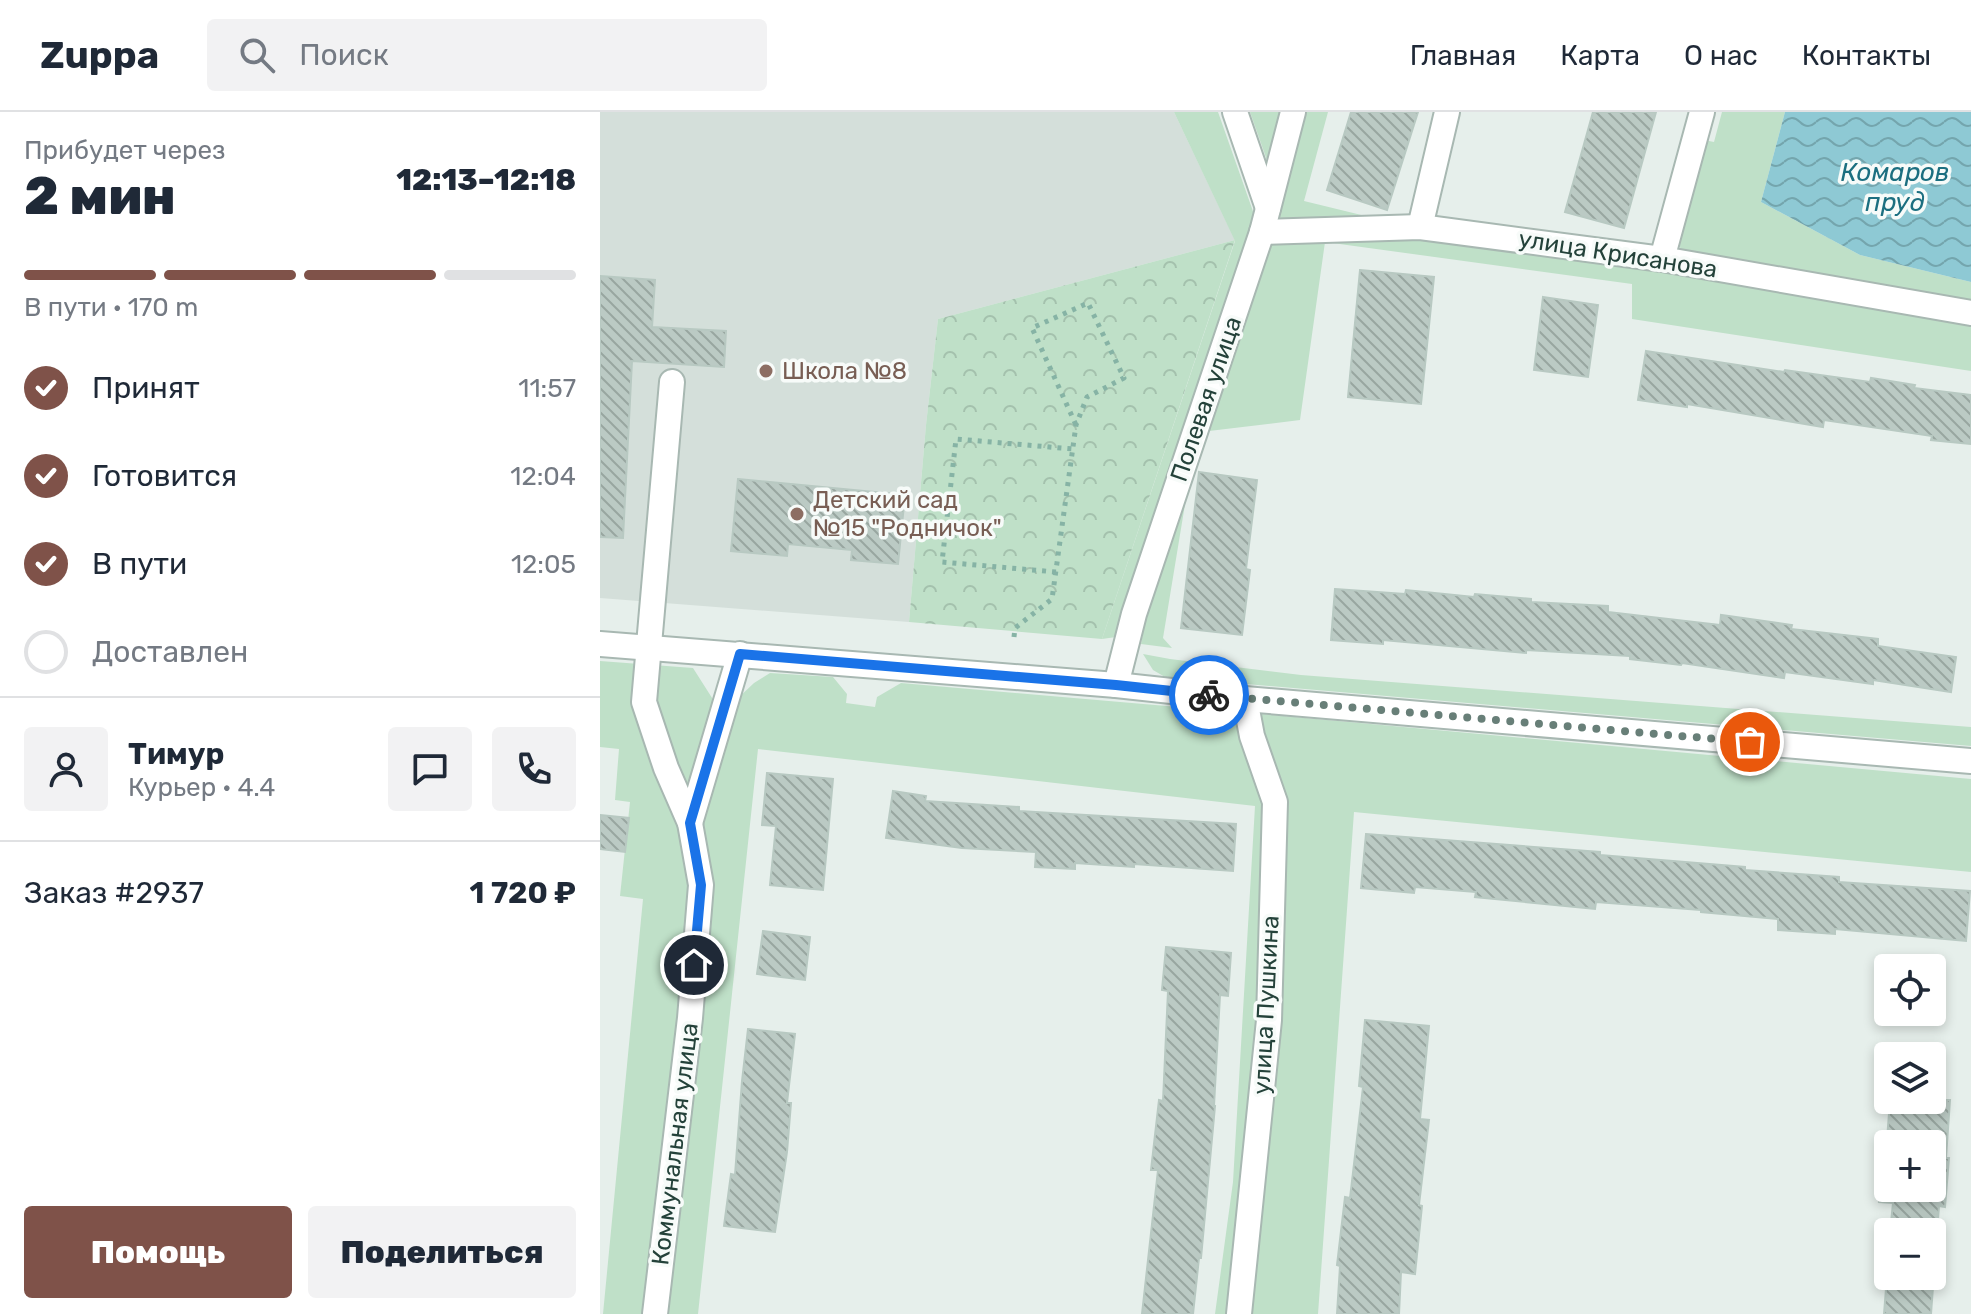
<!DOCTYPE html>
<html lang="ru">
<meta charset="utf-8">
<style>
:root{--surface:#fff;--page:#f2f2f3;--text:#1f2937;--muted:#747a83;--line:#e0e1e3;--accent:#7f5249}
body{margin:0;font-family:Rubik,sans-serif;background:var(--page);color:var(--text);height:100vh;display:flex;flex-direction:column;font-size:30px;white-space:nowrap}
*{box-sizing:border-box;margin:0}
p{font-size:26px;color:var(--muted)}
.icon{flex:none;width:44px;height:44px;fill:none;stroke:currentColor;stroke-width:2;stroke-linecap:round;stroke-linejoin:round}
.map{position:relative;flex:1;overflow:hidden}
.side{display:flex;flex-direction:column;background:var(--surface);width:600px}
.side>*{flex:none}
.fabs{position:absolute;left:1274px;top:842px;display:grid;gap:16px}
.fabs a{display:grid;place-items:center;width:72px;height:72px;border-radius:8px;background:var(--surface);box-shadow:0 4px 12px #0003;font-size:40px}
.pin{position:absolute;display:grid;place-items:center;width:68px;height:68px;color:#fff;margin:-34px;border:4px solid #fff;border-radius:50%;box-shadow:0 2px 8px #0007}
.courier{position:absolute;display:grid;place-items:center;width:80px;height:80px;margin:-40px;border:6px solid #1a73e8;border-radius:50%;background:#fff;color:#222;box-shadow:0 2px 10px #0007}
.headline em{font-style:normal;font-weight:800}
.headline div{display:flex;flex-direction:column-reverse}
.headline{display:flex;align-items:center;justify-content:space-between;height:136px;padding:0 24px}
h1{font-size:52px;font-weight:800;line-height:60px}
.bar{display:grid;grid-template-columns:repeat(4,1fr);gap:12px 8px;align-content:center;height:96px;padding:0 24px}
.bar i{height:10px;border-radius:6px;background:var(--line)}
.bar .on{background:var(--accent)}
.bar p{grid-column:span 4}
.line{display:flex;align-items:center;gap:20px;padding:0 24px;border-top:2px solid var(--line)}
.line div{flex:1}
.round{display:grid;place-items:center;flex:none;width:84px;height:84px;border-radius:8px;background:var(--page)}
ol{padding:0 24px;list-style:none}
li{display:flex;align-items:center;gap:24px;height:88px}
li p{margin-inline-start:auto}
li .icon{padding:8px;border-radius:50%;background:var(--accent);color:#fff;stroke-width:4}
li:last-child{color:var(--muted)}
li i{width:44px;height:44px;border:4px solid var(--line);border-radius:50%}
.cta{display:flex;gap:16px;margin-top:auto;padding:16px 24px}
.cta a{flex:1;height:92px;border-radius:8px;background:var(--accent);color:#fff;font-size:32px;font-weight:800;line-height:92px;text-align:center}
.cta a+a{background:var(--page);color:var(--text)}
header{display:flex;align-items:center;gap:48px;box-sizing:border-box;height:112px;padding:0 40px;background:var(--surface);border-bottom:2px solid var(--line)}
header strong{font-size:38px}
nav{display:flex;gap:44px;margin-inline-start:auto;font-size:28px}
.search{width:560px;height:72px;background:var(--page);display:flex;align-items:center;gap:20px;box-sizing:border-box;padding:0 28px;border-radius:8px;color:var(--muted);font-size:30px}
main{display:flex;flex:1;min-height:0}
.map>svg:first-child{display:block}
</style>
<header>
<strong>Zuppa</strong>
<div class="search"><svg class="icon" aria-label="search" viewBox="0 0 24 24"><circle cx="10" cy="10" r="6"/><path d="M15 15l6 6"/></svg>Поиск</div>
<nav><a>Главная</a><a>Карта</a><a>О нас</a><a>Контакты</a></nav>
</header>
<main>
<section class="side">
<div class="headline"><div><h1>2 мин</h1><p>Прибудет через</p></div><em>12:13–12:18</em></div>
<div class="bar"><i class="on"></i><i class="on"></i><i class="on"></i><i></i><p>В пути · 170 m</p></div>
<ol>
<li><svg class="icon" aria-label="check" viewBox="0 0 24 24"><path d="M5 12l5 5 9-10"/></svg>Принят<p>11:57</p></li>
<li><svg class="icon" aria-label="check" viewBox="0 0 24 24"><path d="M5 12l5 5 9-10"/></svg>Готовится<p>12:04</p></li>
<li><svg class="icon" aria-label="check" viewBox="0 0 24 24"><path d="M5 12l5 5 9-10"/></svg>В пути<p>12:05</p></li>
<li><i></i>Доставлен</li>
</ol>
<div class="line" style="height:144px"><a class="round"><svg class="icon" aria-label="person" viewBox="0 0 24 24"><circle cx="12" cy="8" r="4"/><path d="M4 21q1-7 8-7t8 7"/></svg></a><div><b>Тимур</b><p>Курьер · 4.4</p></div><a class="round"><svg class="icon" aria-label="chat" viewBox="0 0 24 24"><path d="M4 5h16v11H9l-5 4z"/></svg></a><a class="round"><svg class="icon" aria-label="phone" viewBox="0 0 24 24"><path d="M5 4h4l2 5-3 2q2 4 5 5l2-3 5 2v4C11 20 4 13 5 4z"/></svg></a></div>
<div class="line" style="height:104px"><div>Заказ #2937</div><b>1 720 ₽</b></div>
<div class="cta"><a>Помощь</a><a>Поделиться</a></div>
</section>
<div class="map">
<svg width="1371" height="1202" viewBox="0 0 1371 1202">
<defs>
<pattern id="park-crowns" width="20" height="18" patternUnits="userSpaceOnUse" patternTransform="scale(2)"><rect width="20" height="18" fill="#bfe0c8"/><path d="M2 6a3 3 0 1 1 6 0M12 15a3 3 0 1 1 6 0" fill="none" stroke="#a4c1ad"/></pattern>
<pattern id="water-waves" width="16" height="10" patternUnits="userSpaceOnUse" patternTransform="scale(2)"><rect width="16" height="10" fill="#8ec9d4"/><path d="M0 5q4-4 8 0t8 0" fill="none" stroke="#74a5ad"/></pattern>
<pattern id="building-back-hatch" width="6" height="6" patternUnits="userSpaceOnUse" patternTransform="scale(2)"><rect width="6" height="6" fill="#bbcac4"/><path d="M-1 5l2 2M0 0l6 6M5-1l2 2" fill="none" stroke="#98a6a0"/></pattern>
</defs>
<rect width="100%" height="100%" fill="#e6efeb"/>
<!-- built -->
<path fill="#d4dfda" d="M 0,0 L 574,0 L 635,128 L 338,207 L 326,313 L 309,510 L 0,486 Z"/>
<!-- grass -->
<g fill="#bfe0c8">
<path d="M 574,0 L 618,0 L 655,105 L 526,488 L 516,525 L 502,527 L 635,129 Z"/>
<path d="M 650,0 L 684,0 L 670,57 Z"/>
<path d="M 703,0 L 728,0 L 704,89 L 786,109 L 681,107 L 676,98 Z"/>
<path d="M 1122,0 L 1185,0 L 1161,90 L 1260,143 L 1371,170 L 1371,192 L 1086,144 L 1077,131 L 1104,28 L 1114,30 Z"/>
<path d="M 727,124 L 850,128 L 1064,155 L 1371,209 L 1371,259 L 1032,207 L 1032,172 L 725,130 L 700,308 L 609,319 L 590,362 L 563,526 L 572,536 L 541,532 L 547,497 L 587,361 L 669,131 L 695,125 Z"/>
<path d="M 543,542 L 570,547 L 701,563 L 1371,615 L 1371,634 L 565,565 L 553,558 Z"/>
<path d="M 0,549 L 93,556 L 114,589 L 48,1202 L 3,1202 L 43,787 L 20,784 L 30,690 L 15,688 L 19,637 L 0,635 Z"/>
<path d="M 170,561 L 233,565 L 247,582 L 246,591 L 275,595 L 277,585 L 301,571 L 636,600 L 667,690 L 662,910 L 631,1202 L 615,1202 L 633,1070 L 655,694 L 158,637 L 98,1202 L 62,1202 L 101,713 L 136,588 L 154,571 Z"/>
<path d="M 662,602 L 1371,667 L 1371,760 L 754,700 L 718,1202 L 647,1202 L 677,911 L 659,613 Z"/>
</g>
<!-- park -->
<path fill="url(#park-crowns)" d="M 635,128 L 502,527 L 309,510 L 326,313 L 338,207 Z"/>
<!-- water -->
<path fill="url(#water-waves)" d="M 1185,0 L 1371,0 L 1371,170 L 1260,143 L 1161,90 Z"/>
<!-- building -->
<g fill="url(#building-back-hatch)" stroke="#b8c9c2" stroke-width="2" fill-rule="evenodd">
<path d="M 751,0 L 818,0 L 787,98 L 727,78 Z"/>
<path d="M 993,0 L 1056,0 L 1024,116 L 965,100 Z"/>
<path d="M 760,158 L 834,165 L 821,292 L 748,285 Z"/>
<path d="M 0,164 L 55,168 L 52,215 L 126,219 L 124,255 L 32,249 L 23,426 L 0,425 Z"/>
<path d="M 943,185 L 998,193 L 988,265 L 934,258 Z"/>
<path d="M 1046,239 L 1184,260 L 1185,258 L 1270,270 L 1271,266 L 1315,273 L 1314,276 L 1371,283 L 1371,332 L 1331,328 L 1332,324 L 1224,308 L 1223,315 L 1087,292 L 1087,295 L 1038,288 Z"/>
<path d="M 599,360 L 657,368 L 646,457 L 650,458 L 642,523 L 581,516 Z"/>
<path d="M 138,367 L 305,383 L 298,452 L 251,448 L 252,438 L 188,432 L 187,444 L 131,439 Z"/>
<path d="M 735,477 L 805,482 L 806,478 L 874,485 L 875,482 L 931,487 L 931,490 L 1008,494 L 1008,500 L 1120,513 L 1121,503 L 1192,513 L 1191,517 L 1278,527 L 1278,534 L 1356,545 L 1351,580 L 1273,568 L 1273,572 L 1185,560 L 1184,566 L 1082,551 L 1081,553 L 1030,547 L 1030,544 L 926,538 L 926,541 L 783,528 L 783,532 L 731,528 Z"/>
<path d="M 167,661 L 233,667 L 223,778 L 170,773 L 176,714 L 162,713 Z"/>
<path d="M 293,679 L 326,684 L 325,689 L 419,695 L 419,699 L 636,712 L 633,759 L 534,752 L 534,755 L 475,751 L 475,757 L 435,755 L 436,740 L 362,736 L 286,726 Z"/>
<path d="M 0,703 L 29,706 L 25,740 L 0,737 Z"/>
<path d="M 766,722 L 1000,740 L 1000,743 L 1145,755 L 1145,758 L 1239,765 L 1239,770 L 1370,779 L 1366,829 L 1235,817 L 1235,822 L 1178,818 L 1178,807 L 1101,800 L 1101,798 L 996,790 L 995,797 L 875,785 L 876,780 L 815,775 L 814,781 L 761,776 Z"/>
<path d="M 163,819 L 210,825 L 205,868 L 157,862 Z"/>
<path d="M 566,835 L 631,841 L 628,884 L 620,883 L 614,994 L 615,994 L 601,1146 L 599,1146 L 593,1202 L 542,1202 L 558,1058 L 551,1058 L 559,988 L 563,989 L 568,879 L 562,878 Z"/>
<path d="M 765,908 L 829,914 L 820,1007 L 829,1008 L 819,1093 L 822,1094 L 815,1162 L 801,1160 L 799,1202 L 737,1202 L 740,1154 L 737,1153 L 745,1085 L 750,1086 L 763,975 L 759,974 Z"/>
<path d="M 148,917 L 195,922 L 187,991 L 191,991 L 187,1040 L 175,1120 L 124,1114 L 131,1062 L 135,1063 L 142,969 Z"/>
<path d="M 1290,988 L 1350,988 L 1346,1046 L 1349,1046 L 1345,1095 L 1339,1094 L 1331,1202 L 1284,1202 L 1288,1151 L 1288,1164 L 1332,1164 L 1332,1120 L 1290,1120 L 1293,1091 L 1279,1090 L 1283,1041 L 1286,1041 ZM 1288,1032 L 1332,1032 L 1332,1076 L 1288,1076 Z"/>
</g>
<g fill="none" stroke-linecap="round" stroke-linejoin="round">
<defs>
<g id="minor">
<path d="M 635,0 L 668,96"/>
<path d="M 820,115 L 847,0"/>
<path d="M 662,120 L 820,115 L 1062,147 L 1371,201"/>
<path d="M 1062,147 L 1102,0"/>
<path d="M 0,532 L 516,573 L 645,587 L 1371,649"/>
<path d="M 516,573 L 534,502 L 662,120 L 693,0"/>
<path d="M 90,711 L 140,542"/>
<path d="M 55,1202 L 90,906 L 101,773 L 90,711 L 66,656 L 44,590 L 72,270"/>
<path d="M 639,1202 L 669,908 L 675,690 L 652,624 L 645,587"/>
</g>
</defs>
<!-- minor casing -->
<use href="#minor" stroke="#a8b8b2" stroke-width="28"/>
<!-- path -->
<g stroke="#86b3a5" stroke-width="5" stroke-dasharray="4 6" stroke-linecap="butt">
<path d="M 456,460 L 342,450 L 356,327 L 473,337"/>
<path d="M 414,525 L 415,516 L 452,487 L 476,313 L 487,285 L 524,266 L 488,191 L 432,216 L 476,313"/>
</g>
<!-- minor -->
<use href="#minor" stroke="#fff" stroke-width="24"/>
</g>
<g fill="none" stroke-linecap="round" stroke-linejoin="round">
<!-- done -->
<path stroke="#687f78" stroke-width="8" stroke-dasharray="0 14.4" d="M 609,583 L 1150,630"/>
<!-- route -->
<path stroke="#1a73e8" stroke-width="10" d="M 94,853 L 101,773 L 90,711 L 140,542 L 516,573 L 609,583"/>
</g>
<!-- markers -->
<g fill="#8d6e63" stroke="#f7fbf9" stroke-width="3">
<circle cx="166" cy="259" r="8"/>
<circle cx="197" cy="402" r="8"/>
</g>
<g text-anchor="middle" stroke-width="7" stroke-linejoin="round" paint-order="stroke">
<!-- street labels -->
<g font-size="24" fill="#24423a" stroke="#f7fbf9">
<text transform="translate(1018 142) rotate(9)" y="8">улица Крисанова</text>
<text transform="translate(606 287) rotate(-71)" y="8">Полевая улица</text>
<text transform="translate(666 893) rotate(-87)" y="8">улица Пушкина</text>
<text transform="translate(75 1032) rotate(-83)" y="8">Коммунальная улица</text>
</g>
<!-- education labels -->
<g font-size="24" fill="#785e54" stroke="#f7fbf9" text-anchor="start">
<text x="182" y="267">Школа №8</text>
<text x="213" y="396">Детский сад<tspan x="213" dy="28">№15 "Родничок"</tspan></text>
</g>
<!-- water labels -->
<g font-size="26" font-style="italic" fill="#1c6f80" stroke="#f7fbf9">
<text x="1295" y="69">Комаров<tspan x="1295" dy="30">пруд</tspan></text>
</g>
</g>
</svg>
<div class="fabs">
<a><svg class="icon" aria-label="locate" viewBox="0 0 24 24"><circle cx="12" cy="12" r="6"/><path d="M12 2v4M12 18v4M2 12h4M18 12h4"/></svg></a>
<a><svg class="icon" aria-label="layers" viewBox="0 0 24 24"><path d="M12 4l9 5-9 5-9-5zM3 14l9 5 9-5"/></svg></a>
<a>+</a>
<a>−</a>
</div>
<div class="pin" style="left:1150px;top:630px;background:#ea580c"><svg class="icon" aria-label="bag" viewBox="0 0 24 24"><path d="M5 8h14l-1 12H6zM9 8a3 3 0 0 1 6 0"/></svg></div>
<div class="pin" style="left:94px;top:853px;background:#1f2937"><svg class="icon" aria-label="home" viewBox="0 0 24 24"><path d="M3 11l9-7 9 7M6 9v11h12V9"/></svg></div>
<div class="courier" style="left:609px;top:583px"><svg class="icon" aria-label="bike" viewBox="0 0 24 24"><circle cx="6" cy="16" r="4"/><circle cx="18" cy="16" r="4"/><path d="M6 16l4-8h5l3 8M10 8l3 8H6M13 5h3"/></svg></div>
</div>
</main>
